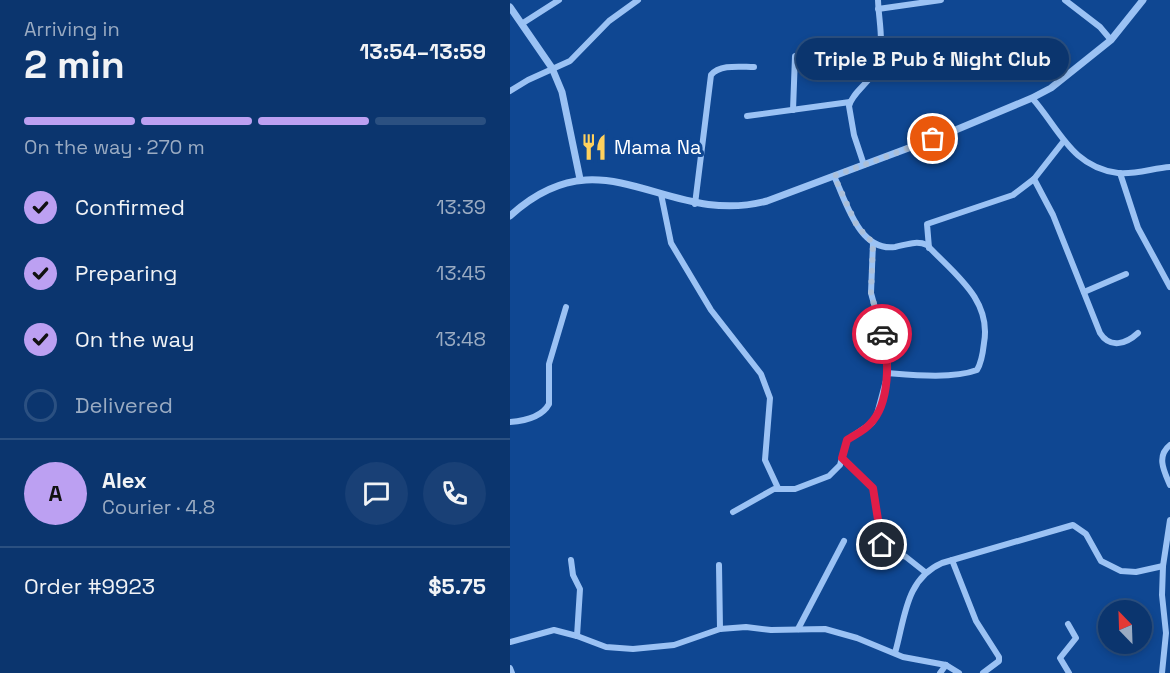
<!DOCTYPE html>
<meta charset="utf-8">
<style>
:root{--surface:#0b356e;--page:#194076;--text:#f1f3f6;--muted:#9aabc2;--line:#2b5081;--accent:#bca0f2}
body{margin:0;font-family:"Space Grotesk",sans-serif;background:var(--page);color:var(--text);height:100vh;display:flex;flex-direction:column;font-size:22px;white-space:nowrap}
*{box-sizing:border-box;margin:0}
p{font-size:20px;color:var(--muted)}
.icon{flex:none;width:33px;height:33px;fill:none;stroke:currentColor;stroke-width:2;stroke-linecap:round;stroke-linejoin:round}
.map{position:relative;flex:1;overflow:hidden}
.drawer{display:flex;flex-direction:column;background:var(--surface);width:510px}
.drawer>*{flex:none}
.needle{width:39px;rotate:337deg}
.controls{position:absolute;left:588px;top:600px;display:grid;gap:12px}
.controls a{display:grid;place-items:center;width:54px;height:54px;border-radius:50%;background:var(--surface);box-shadow:0 3px 9px #0003,0 0 0 2px var(--line);font-size:30px}
.pin{position:absolute;display:grid;place-items:center;width:51px;height:51px;color:#fff;margin:-26px;border:3px solid #fff;border-radius:50%;box-shadow:0 2px 6px #0007}
.courier{position:absolute;display:grid;place-items:center;width:60px;height:60px;margin:-30px;border:4px solid #e11d48;border-radius:50%;background:#fff;color:#222;box-shadow:0 2px 8px #0007}
.bubble{position:absolute;height:42px;border-radius:21px;background:var(--surface);box-shadow:0 3px 9px #0003,0 0 0 2px var(--line);font-size:20px;font-weight:700;line-height:42px;text-align:center}
.overview em{font-style:normal;font-weight:700}
.overview div{display:flex;flex-direction:column-reverse}
.overview{display:flex;align-items:center;justify-content:space-between;height:102px;padding:0 24px}
h1{font-size:39px;font-weight:700;line-height:45px}
.bar{display:grid;grid-template-columns:repeat(4,1fr);gap:9px 6px;align-content:center;height:72px;padding:0 24px}
.bar i{height:8px;border-radius:4px;background:var(--line)}
.bar .current{background:var(--accent)}
.bar p{grid-column:span 4}
.line{display:flex;align-items:center;gap:15px;padding:0 24px;border-top:2px solid var(--line)}
.line div{flex:1}
.round{display:grid;place-items:center;flex:none;width:63px;height:63px;border-radius:32px;background:var(--page)}
ol{padding:0 24px;list-style:none}
li{display:flex;align-items:center;gap:18px;height:66px}
li p{margin-inline-start:auto}
li .icon{padding:6px;border-radius:50%;background:var(--accent);color:#111;stroke-width:4}
li:last-child{color:var(--muted)}
li i{width:33px;height:33px;border:3px solid var(--line);border-radius:50%}
main{display:flex;flex:1;min-height:0}
.map>svg:first-child{display:block}
</style>
<main>
<section class="drawer">
<div class="overview"><div><h1>2 min</h1><p>Arriving in</p></div><em>13:54–13:59</em></div>
<div class="bar"><i class="current"></i><i class="current"></i><i class="current"></i><i></i><p>On the way · 270 m</p></div>
<ol>
<li><svg class="icon" aria-label="check" viewBox="0 0 24 24"><path d="M5 12l5 5 9-10"/></svg>Confirmed<p>13:39</p></li>
<li><svg class="icon" aria-label="check" viewBox="0 0 24 24"><path d="M5 12l5 5 9-10"/></svg>Preparing<p>13:45</p></li>
<li><svg class="icon" aria-label="check" viewBox="0 0 24 24"><path d="M5 12l5 5 9-10"/></svg>On the way<p>13:48</p></li>
<li><i></i>Delivered</li>
</ol>
<div class="line" style="height:108px"><b class="round" style="background:var(--accent);color:#111">A</b><div><b>Alex</b><p>Courier · 4.8</p></div><a class="round"><svg class="icon" aria-label="chat" viewBox="0 0 24 24"><path d="M4 5h16v11H9l-5 4z"/></svg></a><a class="round"><svg class="icon" aria-label="phone" viewBox="0 0 24 24"><path d="M5 4h4l2 5-3 2q2 4 5 5l2-3 5 2v4C11 20 4 13 5 4z"/></svg></a></div>
<div class="line" style="height:78px"><div>Order #9923</div><b>$5.75</b></div>
</section>
<div class="map">
<svg width="660" height="673" viewBox="0 0 660 673">
<rect width="100%" height="100%" fill="#0f4792"/>
<g fill="none" stroke-linecap="round" stroke-linejoin="round">
<!-- minor -->
<g stroke="#9bc2f4" stroke-width="6">
<path d="M 555,0 L 590,27 L 601,40"/>
<path d="M 368,9 L 431,0"/>
<path d="M 13,23 L 49,0"/>
<path d="M 0,91 L 18,80 L 60,61 L 99,21 L 128,0"/>
<path d="M 522,98 C 549,128 561,167 608,173 C 624,175 644,168 660,167"/>
<path d="M 283,110 L 285,56 L 314,45 L 372,46"/>
<path d="M 237,116 L 340,102"/>
<path d="M 354,165 L 344,135 L 339,106 C 342,94 355,86 362,75 C 377,50 369,27 368,0"/>
<path d="M 610,173 L 628,228 L 660,287"/>
<path d="M 324,176 C 336,201 349,252 385,247 C 396,245 406,240 417,245 C 443,273 482,299 474,343 C 473,352 472,362 467,370 C 443,379 403,375 378,373"/>
<path d="M 524,179 L 543,215 L 590,333 C 600,349 616,344 628,333"/>
<path d="M 151,194 L 161,243 L 201,310 L 251,374 L 260,398 L 255,460 L 268,488"/>
<path d="M 185,204 L 201,75 C 210,64 230,67 244,67"/>
<path d="M 419,248 L 417,224 L 503,195 L 524,179 L 553,142"/>
<path d="M 574,292 L 616,274"/>
<path d="M 0,422 C 13,421 32,417 39,404 L 39,364 L 56,307"/>
<path d="M 660,445 C 646,456 654,471 660,485"/>
<path d="M 332,458 L 363,488 L 372,545 L 396,557 L 415,572"/>
<path d="M 223,512 L 264,489 L 285,489 L 319,476 L 330,465 L 337,440 L 362,423 L 367,414 L 378,373 L 378,355 L 361,293 L 363,243"/>
<path d="M 61,560 L 63,575 L 70,589 L 67,636"/>
<path d="M 442,560 L 466,621 L 489,657 L 489,661 L 473,673"/>
<path d="M 209,565 L 210,629"/>
<path d="M 558,624 L 566,638 L 550,658 L 559,673"/>
<path d="M 288,629 L 334,541"/>
<path d="M 0,642 L 44,630 L 67,636 L 96,647 L 123,649 L 164,645 L 210,629 L 236,627 L 261,630 L 315,629 L 347,638 L 393,657 L 436,665 L 449,673"/>
<path d="M 385,653 C 395,619 395,579 432,563 L 563,525 L 576,534 L 591,561 L 611,571 L 626,572 L 653,566"/>
<path d="M 0,668 L 2,673"/>
<path d="M 430,673 L 436,665"/>
<path d="M 652,673 L 656,633 L 652,595 L 653,566 L 660,520"/>
</g>
<!-- tertiary -->
<g stroke="#9bc2f4" stroke-width="7">
<path d="M 0,7 L 42,68 L 52,92 L 70,179"/>
<path d="M 0,216 C 94,130 155,228 257,201 L 436,134 L 522,98 L 541,88 L 601,40 L 633,0"/>
</g>
</g>
<g fill="none" stroke-linecap="round" stroke-linejoin="round">
<!-- done -->
<path stroke="#abbfd9" stroke-width="6" stroke-dasharray="0 10.8" d="M 372,334 L 361,293 L 363,243 L 347,226 L 324,176 L 423,139"/>
<!-- route -->
<path stroke="#e11d48" stroke-width="8" d="M 372,545 L 363,488 L 332,458 L 337,440 C 344,435 354,431 360,424 C 380,404 380,358 372,334"/>
</g>
<!-- icons -->
<defs>
<symbol id="restaurant-bare" viewBox="-9 -9 18 18"><path d="M-5-6h1v4h1v-4h1v4h1v-4h1v5L-1.5 .5V6h-2V.5L-5-1ZM5-6V6H3V1.5H1.5Q1.5-4 5-6Z" fill="#ffd15d" stroke="#0f4792" stroke-width="2.5" paint-order="stroke"/></symbol>
</defs>
<g fill-rule="evenodd">
<use href="#restaurant-bare" x="65" y="128" width="38" height="38"/>
</g>
<g text-anchor="middle" stroke-width="6" stroke-linejoin="round" paint-order="stroke">
<!-- poi labels -->
<g font-size="20" fill="#fff" stroke="#0f4792" text-anchor="start">
<text x="104" y="154">Mama Na</text>
</g>
</g>
</svg>
<div class="controls">
<a><svg class="needle" viewBox="-14 -14 28 28"><path d="M0-13l5 13h-10z" fill="#e53935"/><path d="M0 13l5-13h-10z" fill="#9aabc2"/></svg></a>
</div>
<div class="pin" style="left:423px;top:139px;background:#ea580c"><svg class="icon" aria-label="bag" viewBox="0 0 24 24"><path d="M5 8h14l-1 12H6zM9 8a3 3 0 0 1 6 0"/></svg></div>
<div class="pin" style="left:372px;top:545px;background:#1f2937"><svg class="icon" aria-label="home" viewBox="0 0 24 24"><path d="M3 11l9-7 9 7M6 9v11h12V9"/></svg></div>
<div class="courier" style="left:372px;top:334px"><svg class="icon" aria-label="car" viewBox="0 0 24 24"><path d="M5 17H2v-5l4-1 3-4h7l3 4 3 1v5h-3M9 17h6M6 11h13"/><circle cx="7" cy="17" r="2"/><circle cx="17" cy="17" r="2"/></svg></div>
<div class="bubble" style="left:286px;top:38px;width:273px">Triple B Pub &amp; Night Club</div>
</div>
</main>
